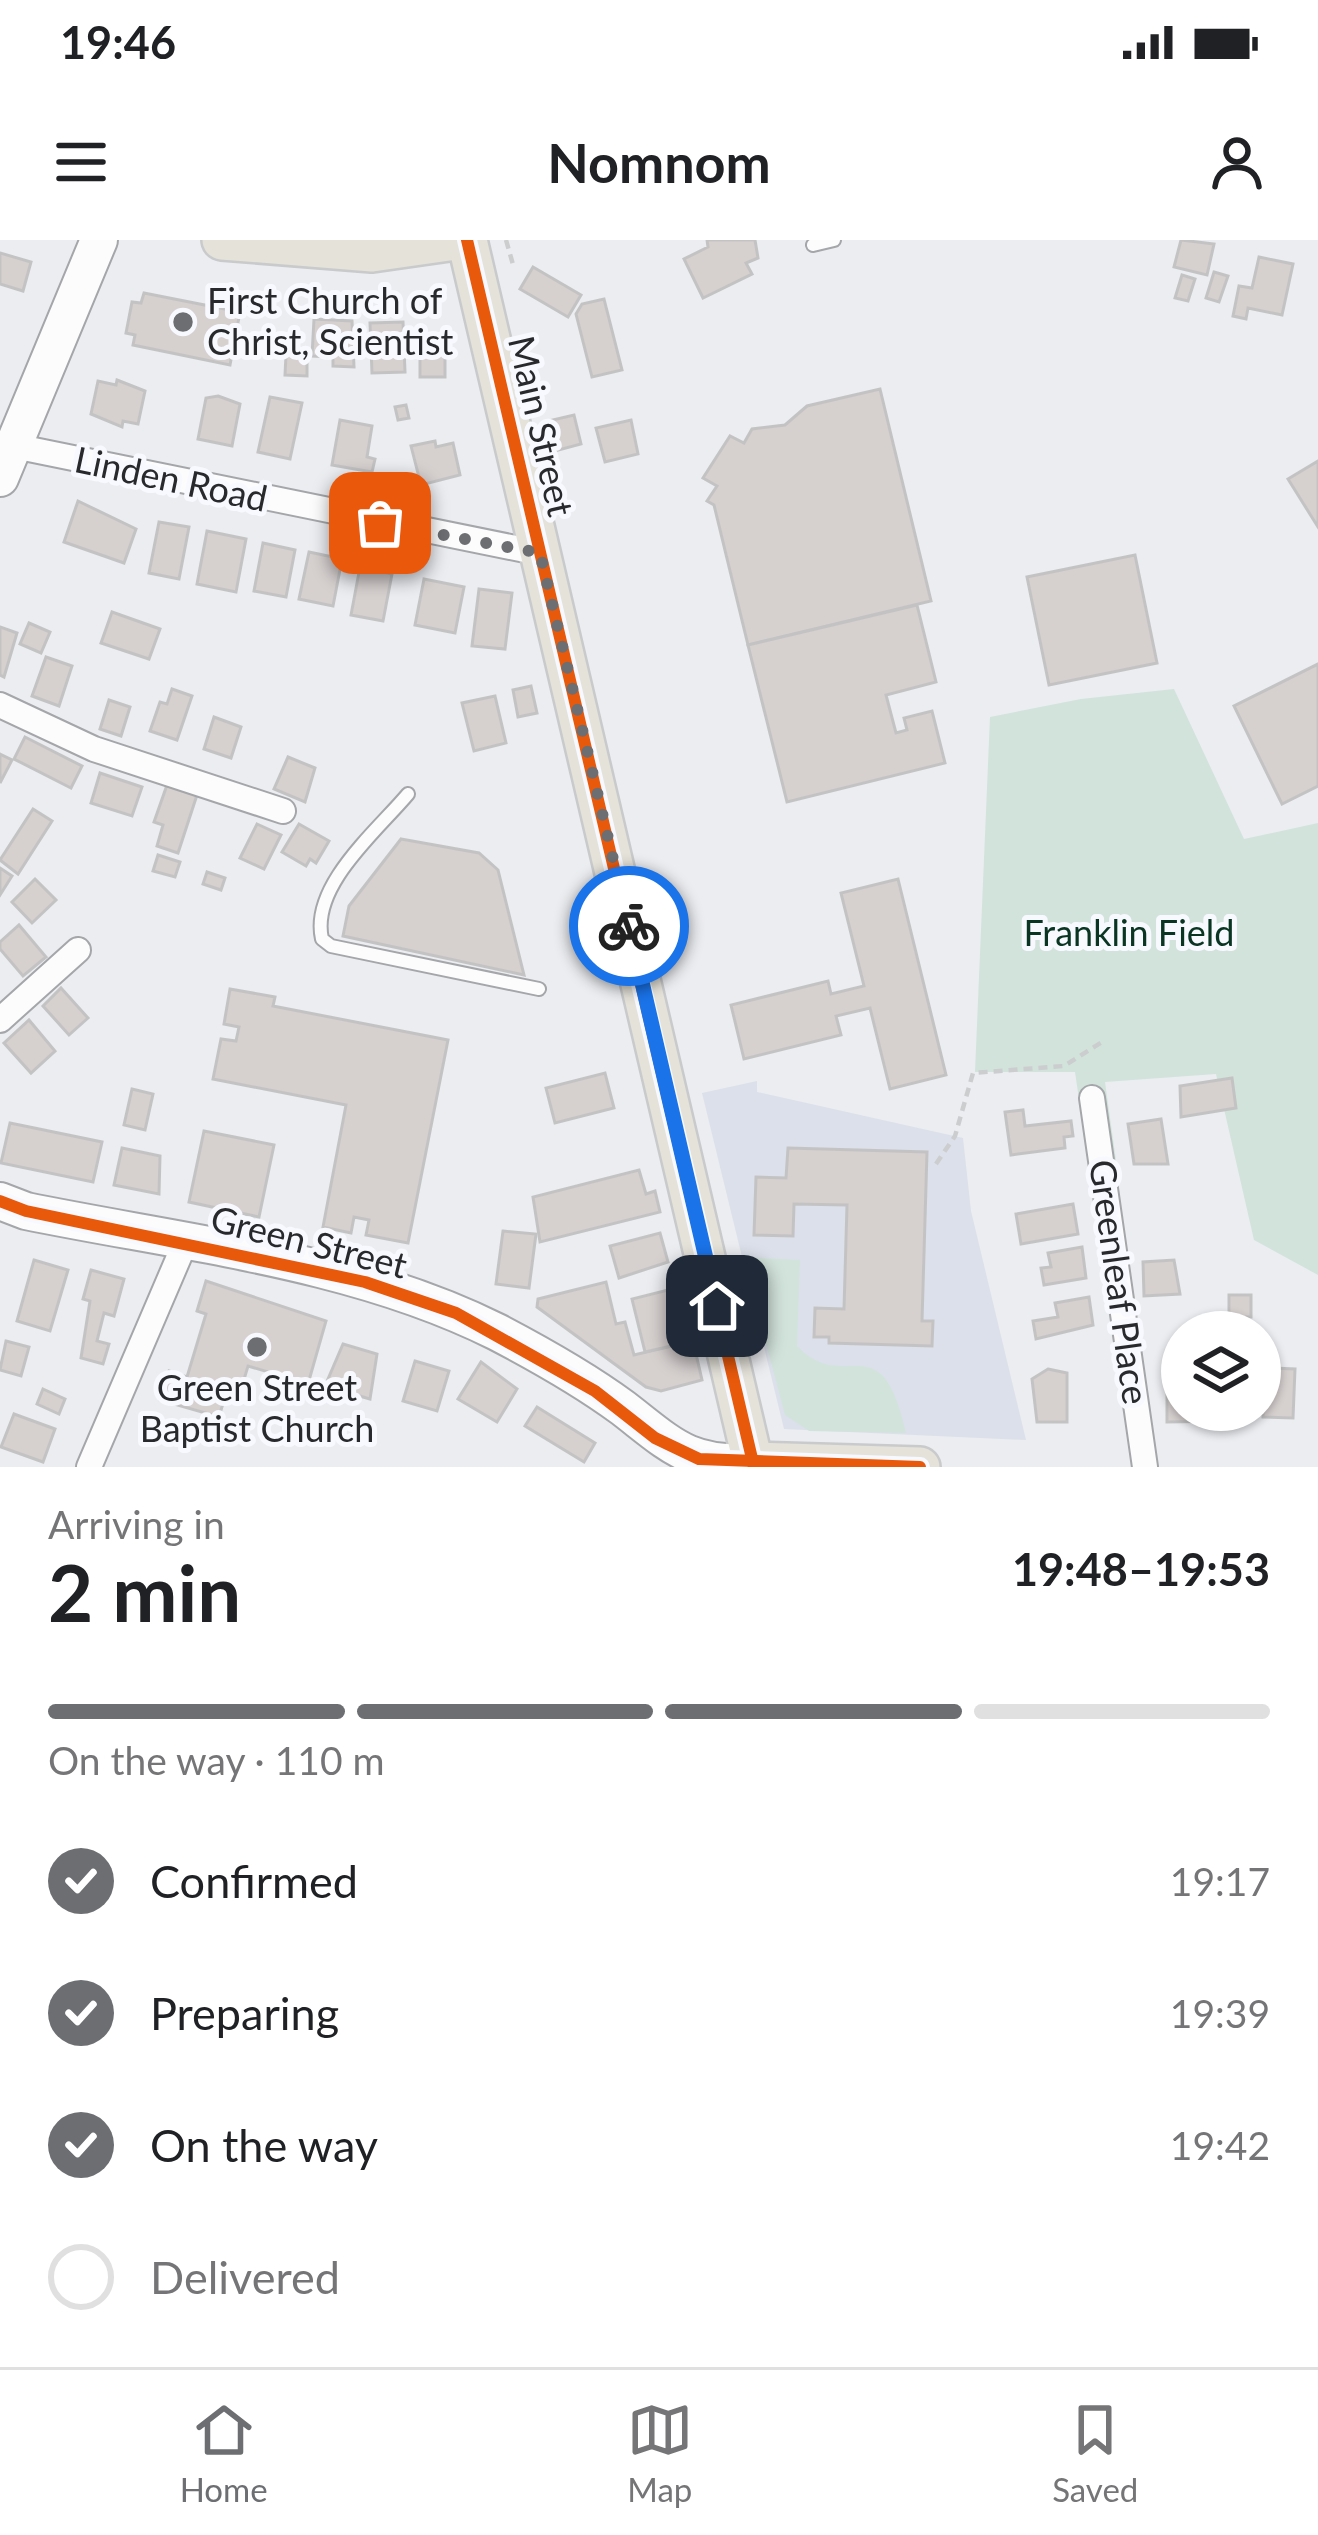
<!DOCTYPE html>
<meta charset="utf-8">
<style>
:root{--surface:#fff;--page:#f6f6f6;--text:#202124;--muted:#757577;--line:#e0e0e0;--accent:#6c6e71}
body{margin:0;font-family:Lato,sans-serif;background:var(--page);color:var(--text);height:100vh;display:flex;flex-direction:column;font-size:45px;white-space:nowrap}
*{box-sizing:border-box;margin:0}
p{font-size:39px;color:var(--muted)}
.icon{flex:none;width:66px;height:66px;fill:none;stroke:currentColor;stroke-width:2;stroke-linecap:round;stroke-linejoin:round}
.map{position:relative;height:1227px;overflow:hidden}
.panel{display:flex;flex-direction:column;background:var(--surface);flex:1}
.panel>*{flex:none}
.fabs{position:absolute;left:1161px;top:1071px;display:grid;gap:24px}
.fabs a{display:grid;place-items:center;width:120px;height:120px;border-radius:50%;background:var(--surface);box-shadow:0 3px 9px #0004;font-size:60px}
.pin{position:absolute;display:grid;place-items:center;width:102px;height:102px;color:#fff;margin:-51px;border-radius:24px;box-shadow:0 6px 18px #0006}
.courier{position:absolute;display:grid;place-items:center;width:120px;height:120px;margin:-60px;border:9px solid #1a73e8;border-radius:50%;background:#fff;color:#222;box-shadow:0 3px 15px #0007}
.summary em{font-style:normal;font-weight:700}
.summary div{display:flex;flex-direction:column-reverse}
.summary{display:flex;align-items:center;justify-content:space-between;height:204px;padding:0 48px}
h1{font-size:78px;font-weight:700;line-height:90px}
.bar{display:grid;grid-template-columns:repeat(4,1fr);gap:18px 12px;align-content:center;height:144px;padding:0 48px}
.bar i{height:15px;border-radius:9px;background:var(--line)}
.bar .on{background:var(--accent)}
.bar p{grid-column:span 4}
ol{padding:0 48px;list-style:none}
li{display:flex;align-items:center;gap:36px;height:132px}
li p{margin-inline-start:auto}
li .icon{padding:12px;border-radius:50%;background:var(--accent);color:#fff;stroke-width:4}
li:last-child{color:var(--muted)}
li i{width:66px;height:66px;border:6px solid var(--line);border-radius:50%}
.status{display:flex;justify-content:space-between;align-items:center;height:84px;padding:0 60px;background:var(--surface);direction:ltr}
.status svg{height:33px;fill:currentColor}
header{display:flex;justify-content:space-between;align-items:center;height:156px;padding:0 48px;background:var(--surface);font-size:54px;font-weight:700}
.tabs{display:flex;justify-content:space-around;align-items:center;height:168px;border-top:3px solid var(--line);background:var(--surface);font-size:33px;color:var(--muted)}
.tabs a{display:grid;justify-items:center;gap:6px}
.tabs .on{color:var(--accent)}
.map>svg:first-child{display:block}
</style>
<div class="status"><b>19:46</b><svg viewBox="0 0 49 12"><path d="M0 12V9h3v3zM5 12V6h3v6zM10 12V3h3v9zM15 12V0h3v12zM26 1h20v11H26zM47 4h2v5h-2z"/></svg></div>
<header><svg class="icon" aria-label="menu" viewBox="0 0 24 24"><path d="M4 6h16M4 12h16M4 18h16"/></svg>Nomnom<svg class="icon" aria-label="person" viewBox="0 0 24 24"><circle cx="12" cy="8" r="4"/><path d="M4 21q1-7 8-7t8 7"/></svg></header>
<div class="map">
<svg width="1318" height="1227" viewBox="0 0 1318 1227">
<rect width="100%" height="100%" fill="#ebedf1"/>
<!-- built -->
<path fill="#dce0ea" d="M 757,841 L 757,852 L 963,898 L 971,971 L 1026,1200 L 784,1189 L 702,853 Z"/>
<!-- green -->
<g fill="#d2e3db">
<path d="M 1174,449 L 1244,599 L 1318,583 L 1318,1035 L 1254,1000 L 1216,834 L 1105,842 L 1119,942 L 1089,927 L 1075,832 L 975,832 L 990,477 L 1081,459 Z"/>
<path d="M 743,1017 L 800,1020 L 797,1106 C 846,1157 881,1080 906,1193 L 809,1191 L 785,1175 Z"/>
</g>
<!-- building -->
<g fill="#d6d0cf" stroke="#c4c3c4" stroke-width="3">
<path d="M 755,0 L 758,18 L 746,23 L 752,34 L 703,58 L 684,19 L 708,7 L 707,0 Z"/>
<path d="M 1181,0 L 1214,4 L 1207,35 L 1174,27 Z"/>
<path d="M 0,13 L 31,22 L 23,51 L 0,44 Z"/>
<path d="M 1259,17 L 1293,24 L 1282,75 L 1248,68 L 1246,79 L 1233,76 L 1239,46 L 1252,48 Z"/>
<path d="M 533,27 L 581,55 L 568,77 L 520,49 Z"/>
<path d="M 1214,32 L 1228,36 L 1219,62 L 1206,58 Z"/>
<path d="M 1182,35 L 1195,39 L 1188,61 L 1175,58 Z"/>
<path d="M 144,53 L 240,72 L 230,125 L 133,105 L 135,95 L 126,93 L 132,62 L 141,63 Z"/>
<path d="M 604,59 L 622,130 L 592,137 L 576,74 L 582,64 Z"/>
<path d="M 314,79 L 352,81 L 354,127 L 333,126 L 333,117 L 312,116 Z"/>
<path d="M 403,82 L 405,132 L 372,133 L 370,83 Z"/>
<rect x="420" y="112" width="25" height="25"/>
<path d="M 286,115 L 307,115 L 307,136 L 285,135 Z"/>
<path d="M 117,140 L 145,151 L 138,184 L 123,181 L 122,187 L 91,174 L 98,141 L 116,145 Z"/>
<path d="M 880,149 L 931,361 L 748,405 L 714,265 L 707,261 L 717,246 L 703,238 L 730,196 L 744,203 L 752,189 L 785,185 L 807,166 Z"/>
<path d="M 218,156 L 240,164 L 232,206 L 198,199 L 206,158 Z"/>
<path d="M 270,157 L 302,163 L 290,219 L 258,212 Z"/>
<path d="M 406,165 L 409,178 L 398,180 L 395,167 Z"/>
<path d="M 574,175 L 581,204 L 555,211 L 548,181 Z"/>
<path d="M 340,180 L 372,186 L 367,217 L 375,219 L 372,232 L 332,225 Z"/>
<path d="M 631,180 L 638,214 L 605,222 L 596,188 Z"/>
<path d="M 435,201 L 436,207 L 453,203 L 460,235 L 421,245 L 411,206 Z"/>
<path d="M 1318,221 L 1318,287 L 1288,239 Z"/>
<path d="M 78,261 L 136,289 L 124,323 L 64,302 Z"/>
<path d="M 159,282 L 189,287 L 179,339 L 149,333 Z"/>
<path d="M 207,291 L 246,299 L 236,352 L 197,344 Z"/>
<path d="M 263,303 L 295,310 L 286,357 L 254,351 Z"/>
<path d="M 309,312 L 342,319 L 333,366 L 299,359 Z"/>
<path d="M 1135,315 L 1157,423 L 1049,445 L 1027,337 Z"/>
<path d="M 360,327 L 392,334 L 383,381 L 351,375 Z"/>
<path d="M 424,339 L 464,347 L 455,393 L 415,385 Z"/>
<path d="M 479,349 L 512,353 L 505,409 L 472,406 Z"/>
<path d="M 917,365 L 936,442 L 886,455 L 896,493 L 907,490 L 904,478 L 932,471 L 945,523 L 787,562 L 748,405 Z"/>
<path d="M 112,372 L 160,389 L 149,419 L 101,403 Z"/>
<path d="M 29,383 L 50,392 L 41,413 L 20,404 Z"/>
<path d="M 0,387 L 17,393 L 4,437 L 0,435 Z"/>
<path d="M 46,417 L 72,426 L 59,466 L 32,456 Z"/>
<path d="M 1318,424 L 1318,546 L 1282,564 L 1234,466 Z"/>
<path d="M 531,446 L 537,473 L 518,477 L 513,450 Z"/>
<path d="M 172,449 L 192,456 L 177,500 L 150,491 L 160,462 L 167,464 Z"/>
<path d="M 495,456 L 506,503 L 474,511 L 462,463 Z"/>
<path d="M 109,460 L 130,467 L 121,496 L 100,489 Z"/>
<path d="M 214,477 L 241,487 L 231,518 L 204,509 Z"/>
<path d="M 25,497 L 82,526 L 71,548 L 14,519 Z"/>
<path d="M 0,514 L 12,520 L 0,543 Z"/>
<path d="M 288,517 L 315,528 L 305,562 L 274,549 Z"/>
<path d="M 100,533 L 142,547 L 132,576 L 91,563 Z"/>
<path d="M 167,545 L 197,555 L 178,613 L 157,606 L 163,585 L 154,582 Z"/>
<path d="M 33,569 L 52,581 L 18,634 L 0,620 Z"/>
<path d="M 257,584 L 281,595 L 264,629 L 240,618 Z"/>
<path d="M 299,584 L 329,601 L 316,623 L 310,619 L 306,626 L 282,612 Z"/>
<path d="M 401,599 L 479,613 L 498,630 L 524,735 L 343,696 L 349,666 Z"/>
<path d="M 158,615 L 180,622 L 175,637 L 153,631 Z"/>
<path d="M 0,628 L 12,636 L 0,655 Z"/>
<path d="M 207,632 L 225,638 L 221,650 L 203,644 Z"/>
<path d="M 35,639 L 56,660 L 32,683 L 12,662 Z"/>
<path d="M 898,639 L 946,835 L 890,849 L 870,768 L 836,776 L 841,795 L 744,819 L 731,765 L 828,741 L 831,754 L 864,746 L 841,653 Z"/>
<path d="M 19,685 L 46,717 L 23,736 L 0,709 L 0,702 Z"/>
<path d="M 61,748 L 88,778 L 69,795 L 43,766 Z"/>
<path d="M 230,749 L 275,757 L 273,766 L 448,800 L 408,1003 L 366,995 L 369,980 L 354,977 L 351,993 L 323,987 L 346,865 L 213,839 L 221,799 L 236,801 L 239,787 L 224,784 Z"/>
<path d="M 29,780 L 55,811 L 31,833 L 4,803 Z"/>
<path d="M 605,833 L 614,868 L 555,883 L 546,848 Z"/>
<path d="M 1232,838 L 1236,868 L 1181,877 L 1180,846 Z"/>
<path d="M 132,849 L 153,854 L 145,890 L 124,885 Z"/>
<path d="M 1023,870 L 1025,886 L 1071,881 L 1073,896 L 1064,897 L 1065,908 L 1011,915 L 1005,872 Z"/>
<path d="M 1161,879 L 1168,924 L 1134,924 L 1128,884 Z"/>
<path d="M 10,883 L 102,902 L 93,942 L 1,923 Z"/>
<path d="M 204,891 L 274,905 L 259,977 L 189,962 Z"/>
<path d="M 122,908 L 160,916 L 159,954 L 114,945 Z"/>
<path d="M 788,908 L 927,912 L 922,1081 L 933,1081 L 932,1106 L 829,1103 L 829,1097 L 814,1097 L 815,1068 L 844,1069 L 847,965 L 794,964 L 793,996 L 754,995 L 756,937 L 786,938 Z"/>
<path d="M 639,930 L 646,954 L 655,951 L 660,972 L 540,1002 L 533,957 Z"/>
<path d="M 1073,964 L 1078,994 L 1021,1004 L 1016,974 Z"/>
<path d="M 503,991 L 536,994 L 529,1048 L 496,1044 Z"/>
<path d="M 660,993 L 668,1022 L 619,1038 L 610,1006 Z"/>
<path d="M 1082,1007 L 1086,1038 L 1044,1045 L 1041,1028 L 1051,1027 L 1048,1013 Z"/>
<path d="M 34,1020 L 68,1030 L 50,1091 L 17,1081 Z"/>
<path d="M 1174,1020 L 1180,1054 L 1144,1056 L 1143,1022 Z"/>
<path d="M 91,1030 L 124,1039 L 114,1076 L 104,1073 L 97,1101 L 109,1104 L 103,1124 L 81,1118 L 90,1061 L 83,1059 Z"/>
<path d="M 206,1041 L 326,1081 L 308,1144 L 248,1126 L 237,1163 L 224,1160 L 219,1177 L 160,1160 L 169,1131 L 187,1137 L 206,1074 L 197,1071 Z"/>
<path d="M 606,1042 L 616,1084 L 625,1082 L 634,1115 L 693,1101 L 702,1140 L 661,1151 L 646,1147 L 537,1067 L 538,1059 Z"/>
<path d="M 676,1048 L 693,1101 L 645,1112 L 632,1059 Z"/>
<rect x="1229" y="1055" width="22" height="22"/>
<path d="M 1089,1057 L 1093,1085 L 1036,1099 L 1033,1081 L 1058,1077 L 1055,1063 Z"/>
<path d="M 6,1101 L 29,1107 L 21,1136 L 0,1130 Z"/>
<path d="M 343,1104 L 377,1114 L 370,1159 L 325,1146 Z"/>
<path d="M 415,1121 L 449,1131 L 437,1171 L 403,1161 Z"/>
<path d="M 481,1122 L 517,1149 L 497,1182 L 458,1159 Z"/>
<path d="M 1272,1128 L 1295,1129 L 1293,1178 L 1263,1177 L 1264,1144 L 1271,1144 Z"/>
<path d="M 1048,1129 L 1067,1133 L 1067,1182 L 1037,1182 L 1032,1139 Z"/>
<path d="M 1167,1130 L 1182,1130 L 1182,1170 L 1229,1170 L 1229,1181 L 1167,1182 Z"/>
<path d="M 43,1149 L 65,1159 L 59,1174 L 37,1164 Z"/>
<path d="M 537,1167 L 595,1203 L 584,1222 L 525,1186 Z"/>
<path d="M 14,1174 L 55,1189 L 43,1222 L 1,1207 Z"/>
</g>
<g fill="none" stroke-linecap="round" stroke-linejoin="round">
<defs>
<g id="lane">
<path d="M 813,5 L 834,0"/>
<path d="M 408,554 C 377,591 310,646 322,699 L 331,706 L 539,749"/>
</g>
<g id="street">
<path d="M 14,206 L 540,313"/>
<path d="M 0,465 L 94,509 L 283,571"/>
<path d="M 0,780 L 78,710"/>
<path d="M 1092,858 L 1145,1227"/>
<path d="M 89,1227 L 185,1003"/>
</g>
<g id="secondary">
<path d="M 0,238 L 99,0"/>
<path d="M 0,961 L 26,971 C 182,1003 353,1020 497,1092 C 539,1114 585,1140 623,1168 C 671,1205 688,1226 753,1222"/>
</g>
<g id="primary">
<path d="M 222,0 L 372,12 L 456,0"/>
<path d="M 467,0 L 754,1227"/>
<path d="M 753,1222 L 920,1227"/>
</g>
</defs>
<!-- lane casing -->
<use href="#lane" stroke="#a4a6a9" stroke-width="16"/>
<!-- street casing -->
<use href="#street" stroke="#a4a6a9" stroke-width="28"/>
<!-- secondary casing -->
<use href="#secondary" stroke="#a4a6a9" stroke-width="40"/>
<!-- primary casing -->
<use href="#primary" stroke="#c9cacc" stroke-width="44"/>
<!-- path -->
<g stroke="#cccdce" stroke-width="4.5" stroke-dasharray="9 6" stroke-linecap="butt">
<path d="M 506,0 L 514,28"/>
<path d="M 936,924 L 955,896 L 973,833 L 1064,826 L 1102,802"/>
</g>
<!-- lane -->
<use href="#lane" stroke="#fcfcfd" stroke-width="12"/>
<!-- street -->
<use href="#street" stroke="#fcfcfd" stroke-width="24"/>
<!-- secondary -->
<use href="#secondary" stroke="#fcfcfd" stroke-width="36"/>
<!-- primary -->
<use href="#primary" stroke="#e4e2d9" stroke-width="39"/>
<defs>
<g id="cycleway">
<path d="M 467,0 L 754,1227"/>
<path d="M 0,961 L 26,971 L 365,1042 L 456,1073 L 595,1151 L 655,1198 L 699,1219 L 920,1227"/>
</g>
</defs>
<!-- cycleway casing -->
<use href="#cycleway" stroke="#f7f9fe" stroke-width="20"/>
<!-- cycleway -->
<use href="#cycleway" stroke="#e8590c" stroke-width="12"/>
</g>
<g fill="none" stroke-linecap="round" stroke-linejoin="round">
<!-- done -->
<path stroke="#6c6e71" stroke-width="12" stroke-dasharray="0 21.6" d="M 380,283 L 540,313 L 629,686"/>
<!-- route -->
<path stroke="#1a73e8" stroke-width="15" d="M 629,686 L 717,1066"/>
</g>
<!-- markers -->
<g fill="#6c6e71" stroke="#f7f9fe" stroke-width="4.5">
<circle cx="183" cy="82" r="12"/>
<circle cx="257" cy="1107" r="12"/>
</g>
<g text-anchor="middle" stroke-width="10" stroke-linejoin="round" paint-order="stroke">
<!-- poi labels -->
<g font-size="36" fill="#28292c" stroke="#f7f9fe" text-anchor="start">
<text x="207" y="74">First Church of<tspan x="207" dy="41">Christ, Scientist</tspan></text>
<text x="257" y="1161" text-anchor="middle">Green Street<tspan x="257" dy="41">Baptist Church</tspan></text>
</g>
<!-- street labels -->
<g font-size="36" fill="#28292c" stroke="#f7f9fe">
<text transform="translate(541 186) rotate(77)" y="13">Main Street</text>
<text transform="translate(171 239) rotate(12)" y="13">Linden Road</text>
<text transform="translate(309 1002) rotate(14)" y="13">Green Street</text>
<text transform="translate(1119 1042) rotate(82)" y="13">Greenleaf Place</text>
</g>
<!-- park labels -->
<g font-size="36" fill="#093522" stroke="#f7f9fe">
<text x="1129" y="706">Franklin Field</text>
</g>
</g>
</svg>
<div class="fabs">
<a><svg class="icon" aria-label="layers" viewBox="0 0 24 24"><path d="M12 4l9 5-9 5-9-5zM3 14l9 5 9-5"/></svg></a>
</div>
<div class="pin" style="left:380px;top:283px;background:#ea580c"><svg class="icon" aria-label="bag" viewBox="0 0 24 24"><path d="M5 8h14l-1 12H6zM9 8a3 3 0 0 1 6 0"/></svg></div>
<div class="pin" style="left:717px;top:1066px;background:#1f2937"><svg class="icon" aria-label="home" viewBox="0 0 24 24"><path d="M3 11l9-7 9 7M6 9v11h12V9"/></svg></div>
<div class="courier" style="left:629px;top:686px"><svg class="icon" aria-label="bike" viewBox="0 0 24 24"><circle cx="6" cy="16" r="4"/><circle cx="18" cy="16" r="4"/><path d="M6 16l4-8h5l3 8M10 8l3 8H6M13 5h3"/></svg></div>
</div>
<section class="panel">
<div class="summary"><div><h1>2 min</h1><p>Arriving in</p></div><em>19:48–19:53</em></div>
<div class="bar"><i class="on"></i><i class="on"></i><i class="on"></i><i></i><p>On the way · 110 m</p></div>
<ol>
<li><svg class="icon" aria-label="check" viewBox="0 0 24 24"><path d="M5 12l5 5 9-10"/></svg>Confirmed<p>19:17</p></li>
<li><svg class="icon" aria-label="check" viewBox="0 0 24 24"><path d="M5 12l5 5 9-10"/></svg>Preparing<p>19:39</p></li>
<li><svg class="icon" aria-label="check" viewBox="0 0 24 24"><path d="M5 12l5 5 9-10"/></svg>On the way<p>19:42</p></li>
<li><i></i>Delivered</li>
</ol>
</section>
<nav class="tabs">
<a class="on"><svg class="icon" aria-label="home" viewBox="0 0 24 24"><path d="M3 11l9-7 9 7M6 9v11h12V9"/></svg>Home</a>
<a><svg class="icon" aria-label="map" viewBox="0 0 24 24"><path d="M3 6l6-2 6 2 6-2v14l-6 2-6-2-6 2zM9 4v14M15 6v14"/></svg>Map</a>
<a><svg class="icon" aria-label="saved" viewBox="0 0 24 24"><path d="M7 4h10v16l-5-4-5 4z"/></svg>Saved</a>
</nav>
